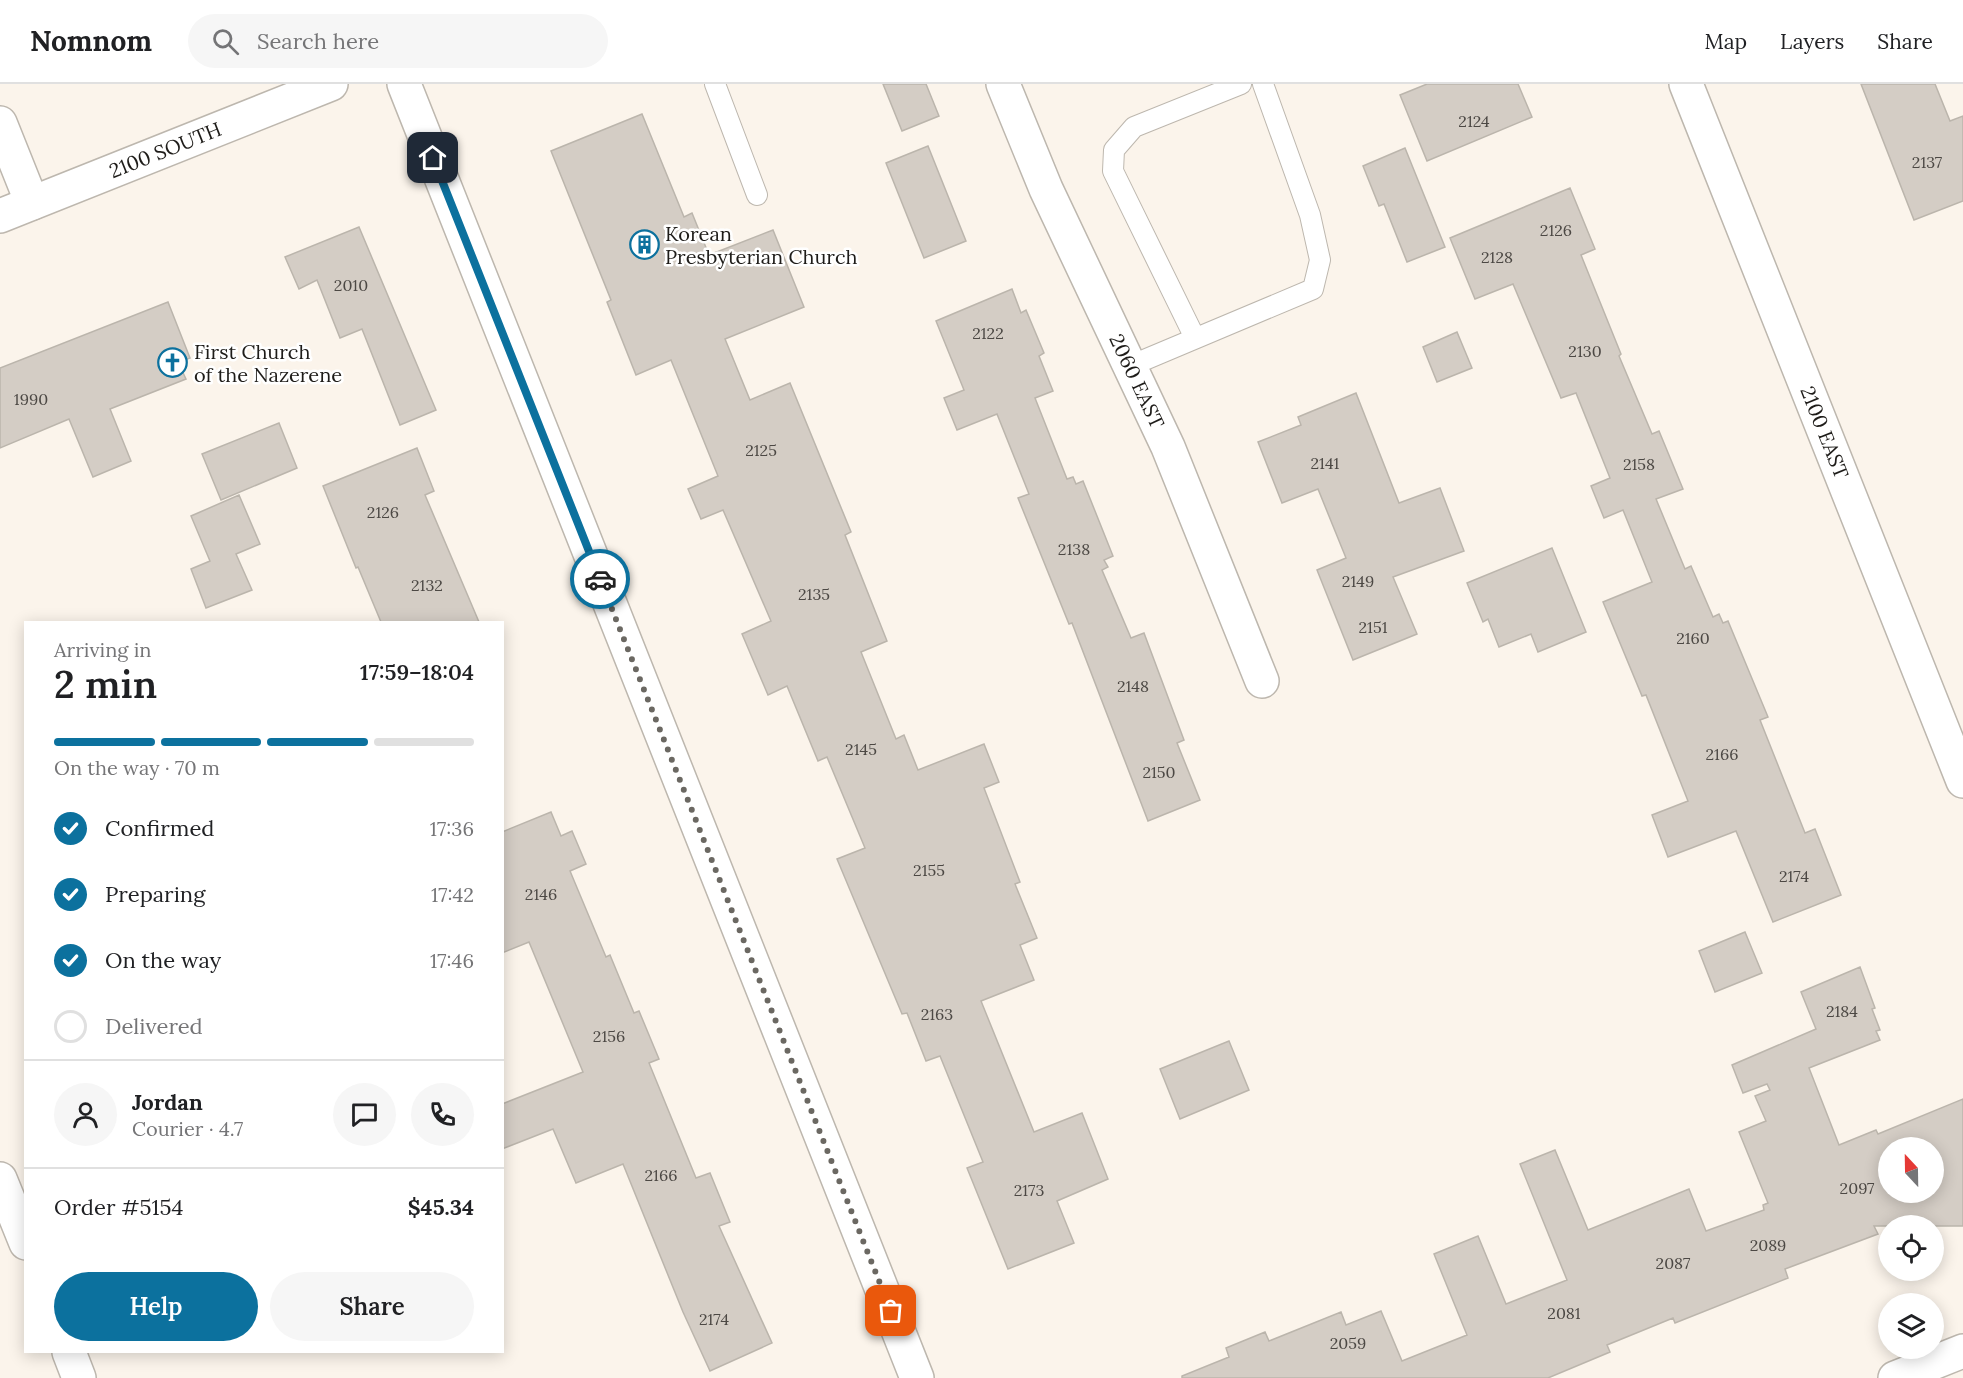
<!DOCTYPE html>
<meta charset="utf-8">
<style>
:root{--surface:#fff;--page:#f6f6f6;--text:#202124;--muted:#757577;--line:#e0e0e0;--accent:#0c719e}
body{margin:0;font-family:Lora,serif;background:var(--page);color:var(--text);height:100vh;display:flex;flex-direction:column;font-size:22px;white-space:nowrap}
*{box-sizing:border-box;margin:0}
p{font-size:20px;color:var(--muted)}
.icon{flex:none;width:33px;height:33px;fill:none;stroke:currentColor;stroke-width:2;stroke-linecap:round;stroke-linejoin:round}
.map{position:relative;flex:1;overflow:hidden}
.side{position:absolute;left:24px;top:537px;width:480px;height:732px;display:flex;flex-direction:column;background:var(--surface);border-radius:0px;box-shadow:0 3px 15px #0003}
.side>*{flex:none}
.needle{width:39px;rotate:338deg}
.fabs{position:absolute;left:1878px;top:1053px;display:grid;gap:12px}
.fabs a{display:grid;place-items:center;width:66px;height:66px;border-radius:50%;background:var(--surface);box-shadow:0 3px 15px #0003;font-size:30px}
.pin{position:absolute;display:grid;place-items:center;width:51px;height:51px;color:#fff;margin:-26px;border-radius:12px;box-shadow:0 3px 9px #0006}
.courier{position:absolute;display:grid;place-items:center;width:60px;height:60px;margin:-30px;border:4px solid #0c719e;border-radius:50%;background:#fff;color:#222;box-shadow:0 2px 8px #0007}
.head em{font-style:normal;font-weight:600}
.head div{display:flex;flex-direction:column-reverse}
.head{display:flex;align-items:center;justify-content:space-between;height:102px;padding:0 30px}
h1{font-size:39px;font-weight:600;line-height:45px}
.bar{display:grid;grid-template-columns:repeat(4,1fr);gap:9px 6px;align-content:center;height:72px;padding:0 30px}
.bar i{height:8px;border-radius:4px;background:var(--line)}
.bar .selected{background:var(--accent)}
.bar p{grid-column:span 4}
.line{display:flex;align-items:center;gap:15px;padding:0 30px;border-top:2px solid var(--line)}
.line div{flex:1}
.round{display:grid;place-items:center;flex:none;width:63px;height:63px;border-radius:32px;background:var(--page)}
ol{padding:0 30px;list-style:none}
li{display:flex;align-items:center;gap:18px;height:66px}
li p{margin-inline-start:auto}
li .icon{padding:6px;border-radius:50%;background:var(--accent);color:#fff;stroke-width:4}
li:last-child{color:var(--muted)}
li i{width:33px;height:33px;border:3px solid var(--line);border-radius:50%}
.primary-button{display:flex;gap:12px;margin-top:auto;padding:12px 30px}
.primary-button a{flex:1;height:69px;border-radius:36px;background:var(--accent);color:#fff;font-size:24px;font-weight:600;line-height:69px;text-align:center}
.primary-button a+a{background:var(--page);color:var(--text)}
header{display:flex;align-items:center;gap:36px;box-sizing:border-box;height:84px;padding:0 30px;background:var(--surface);border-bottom:2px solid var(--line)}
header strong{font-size:28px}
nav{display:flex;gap:33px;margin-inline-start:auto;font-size:21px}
.search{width:420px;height:54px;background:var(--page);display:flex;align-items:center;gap:15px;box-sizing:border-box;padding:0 21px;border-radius:33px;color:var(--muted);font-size:22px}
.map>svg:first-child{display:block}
</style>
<header>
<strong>Nomnom</strong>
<div class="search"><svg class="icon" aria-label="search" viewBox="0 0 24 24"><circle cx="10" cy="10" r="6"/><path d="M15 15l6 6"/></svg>Search here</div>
<nav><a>Map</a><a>Layers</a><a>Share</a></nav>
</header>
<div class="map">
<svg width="1963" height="1294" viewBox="0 0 1963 1294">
<rect width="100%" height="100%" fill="#fbf4eb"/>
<!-- building -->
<g fill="#d4cdc5" stroke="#bbb5ac" stroke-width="1.5" fill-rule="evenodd">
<path d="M 883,0 L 926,0 L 939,32 L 902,47 Z"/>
<path d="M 1427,0 L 1518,0 L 1532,33 L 1427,77 L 1400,11 Z"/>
<path d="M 1861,0 L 1935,0 L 1950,37 L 1963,32 L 1963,117 L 1914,136 Z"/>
<path d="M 642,30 L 684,133 L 692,129 L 709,171 L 773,146 L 804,223 L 725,255 L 750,316 L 790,299 L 851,448 L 845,451 L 887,557 L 861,568 L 896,655 L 904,651 L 918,686 L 984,660 L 999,698 L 984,704 L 1020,798 L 1015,800 L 1037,854 L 1020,861 L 1034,896 L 981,917 L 1034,1048 L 1082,1029 L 1108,1095 L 1057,1117 L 1074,1159 L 1008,1185 L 967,1084 L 983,1078 L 940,972 L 926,977 L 907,929 L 902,930 L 837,775 L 865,764 L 827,673 L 818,677 L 787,602 L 768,611 L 742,550 L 771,537 L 723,426 L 701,435 L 688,405 L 718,392 L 671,276 L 636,291 L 607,218 L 611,216 L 551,67 Z"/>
<path d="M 928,62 L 966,157 L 924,174 L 886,79 Z"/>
<path d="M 1405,64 L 1445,163 L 1407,178 L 1384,120 L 1379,122 L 1363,82 Z"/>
<path d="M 1570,104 L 1595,165 L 1581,171 L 1621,270 L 1619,272 L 1652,350 L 1659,347 L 1683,405 L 1656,415 L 1685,485 L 1691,482 L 1713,533 L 1719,530 L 1723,539 L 1728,537 L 1768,633 L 1760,636 L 1805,749 L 1815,745 L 1841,811 L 1773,838 L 1736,747 L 1668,773 L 1652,731 L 1688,717 L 1646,611 L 1642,612 L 1603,518 L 1652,498 L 1623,426 L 1604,434 L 1591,402 L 1610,394 L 1576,309 L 1561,314 L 1513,200 L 1475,215 L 1450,154 Z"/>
<path d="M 359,143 L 436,326 L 400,341 L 362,245 L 340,254 L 317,196 L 299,205 L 285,173 Z"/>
<path d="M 1012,205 L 1021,229 L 1026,226 L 1044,269 L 1039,272 L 1053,307 L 1035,314 L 1067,395 L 1073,393 L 1076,400 L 1083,397 L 1113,472 L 1104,476 L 1108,483 L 1102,486 L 1131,554 L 1144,549 L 1184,656 L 1177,659 L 1200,716 L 1148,737 L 1072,539 L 1069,540 L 1018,414 L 1029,410 L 997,330 L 957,346 L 944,314 L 964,306 L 936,237 Z"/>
<path d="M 168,218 L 190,274 L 178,278 L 186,295 L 110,325 L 131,377 L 93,393 L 69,335 L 0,364 L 0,284 Z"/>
<path d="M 1457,248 L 1472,284 L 1437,298 L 1423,263 Z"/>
<path d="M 1356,309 L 1399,419 L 1440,404 L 1464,467 L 1393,493 L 1417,550 L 1353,576 L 1317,486 L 1346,474 L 1318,405 L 1282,419 L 1258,358 L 1301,341 L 1298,333 Z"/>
<path d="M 279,339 L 297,384 L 221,416 L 202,370 Z"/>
<path d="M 417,364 L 434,407 L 425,411 L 479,538 L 381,538 L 358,483 L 356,484 L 323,402 Z"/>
<path d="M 239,411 L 260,460 L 236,470 L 252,506 L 206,524 L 191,485 L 210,477 L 191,432 Z"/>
<path d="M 1552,464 L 1586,548 L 1538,568 L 1531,550 L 1499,563 L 1488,535 L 1483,538 L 1467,499 Z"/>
<path d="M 551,728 L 561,752 L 572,747 L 586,780 L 570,787 L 606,873 L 610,871 L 634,929 L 639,927 L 659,975 L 649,979 L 696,1094 L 710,1089 L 730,1138 L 719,1142 L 772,1259 L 710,1287 L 683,1228 L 623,1080 L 576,1099 L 553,1045 L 502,1065 L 502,1020 L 583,988 L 529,858 L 502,869 L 502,748 Z"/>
<path d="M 1745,848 L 1762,889 L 1715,908 L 1699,867 Z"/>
<path d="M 1860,883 L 1875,924 L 1872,925 L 1880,946 L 1876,947 L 1880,956 L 1809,984 L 1839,1061 L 1876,1046 L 1878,1050 L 1963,1015 L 1963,1142 L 1874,1142 L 1878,1150 L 1785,1185 L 1788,1194 L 1675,1239 L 1673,1234 L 1607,1261 L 1610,1268 L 1548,1294 L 1182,1294 L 1182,1292 L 1229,1273 L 1226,1264 L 1265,1248 L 1269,1257 L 1341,1228 L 1346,1241 L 1381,1227 L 1402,1277 L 1467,1251 L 1434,1170 L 1478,1152 L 1506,1220 L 1567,1196 L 1520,1080 L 1555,1066 L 1588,1146 L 1689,1105 L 1706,1147 L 1764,1126 L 1763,1121 L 1768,1119 L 1739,1048 L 1766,1037 L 1755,1012 L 1770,1006 L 1767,1000 L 1743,1009 L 1732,981 L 1816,945 L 1801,908 ZM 1888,1064 L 1934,1064 L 1934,1108 L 1888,1108 Z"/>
<path d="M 1229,957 L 1249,1006 L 1180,1035 L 1160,985 Z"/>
</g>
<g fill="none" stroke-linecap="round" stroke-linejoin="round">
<defs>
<g id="lane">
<path d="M 715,0 L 757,111"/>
<path d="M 1195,254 L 1113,87 L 1114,66 L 1134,43 L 1241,0"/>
<path d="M 1130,282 L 1313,205 L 1320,176 L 1310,131 L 1263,0"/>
</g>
<g id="street">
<path d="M 404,0 L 917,1294"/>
<path id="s1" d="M 1003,0 L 1046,105 L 1168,363 L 1262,597"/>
<path d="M 0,39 L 32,119"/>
<path d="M 0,1095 L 26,1159"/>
<path d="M 69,1268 L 79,1294"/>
<path d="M 1895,1294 L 1963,1267"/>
</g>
<g id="secondary">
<path id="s2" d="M 1686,0 L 1963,697"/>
<path id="s3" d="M 0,132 L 331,0"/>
</g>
</defs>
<!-- lane casing -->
<use href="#lane" stroke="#bdb7ae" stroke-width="22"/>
<!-- street casing -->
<use href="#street" stroke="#bdb7ae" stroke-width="36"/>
<!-- secondary casing -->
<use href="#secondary" stroke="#bdb7ae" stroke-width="36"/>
<!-- lane -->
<use href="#lane" stroke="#fff" stroke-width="20"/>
<!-- street -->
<use href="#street" stroke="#fff" stroke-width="33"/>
<!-- secondary -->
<use href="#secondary" stroke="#fff" stroke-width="33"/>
</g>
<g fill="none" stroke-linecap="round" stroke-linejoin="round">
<!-- done -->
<path stroke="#6b6862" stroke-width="6" stroke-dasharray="0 10.8" d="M 600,495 L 891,1227"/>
<!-- route -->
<path stroke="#0c719e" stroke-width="8" d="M 433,74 L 600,495"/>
</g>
<!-- icons -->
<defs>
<symbol id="building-ring" viewBox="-11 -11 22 22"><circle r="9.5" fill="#fff" stroke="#0c719e" stroke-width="1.5"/><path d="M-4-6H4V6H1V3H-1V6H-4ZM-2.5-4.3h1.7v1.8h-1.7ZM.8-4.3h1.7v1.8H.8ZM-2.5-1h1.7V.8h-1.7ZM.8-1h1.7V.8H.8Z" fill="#0c719e"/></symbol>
<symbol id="church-ring" viewBox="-11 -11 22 22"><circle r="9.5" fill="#fff" stroke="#0c719e" stroke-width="1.5"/><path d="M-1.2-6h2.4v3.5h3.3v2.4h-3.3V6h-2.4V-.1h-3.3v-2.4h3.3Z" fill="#0c719e"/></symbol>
</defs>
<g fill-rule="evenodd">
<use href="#building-ring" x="628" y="144" width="33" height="33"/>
<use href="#church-ring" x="156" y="262" width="33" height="33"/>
</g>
<g text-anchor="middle" stroke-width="5" stroke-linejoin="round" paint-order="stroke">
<!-- number labels -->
<g font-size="16" fill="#4c4844">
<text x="1474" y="43">2124</text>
<text x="1927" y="84">2137</text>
<text x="1556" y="152">2126</text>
<text x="1497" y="179">2128</text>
<text x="351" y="207">2010</text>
<text x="988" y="255">2122</text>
<text x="1585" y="273">2130</text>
<text x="31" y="321">1990</text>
<text x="761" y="372">2125</text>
<text x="1325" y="385">2141</text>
<text x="1639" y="386">2158</text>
<text x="383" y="434">2126</text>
<text x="1074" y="471">2138</text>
<text x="1358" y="503">2149</text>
<text x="427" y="507">2132</text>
<text x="814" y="516">2135</text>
<text x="1373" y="549">2151</text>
<text x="1693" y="560">2160</text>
<text x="1133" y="608">2148</text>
<text x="861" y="671">2145</text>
<text x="1722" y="676">2166</text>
<text x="1159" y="694">2150</text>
<text x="929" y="792">2155</text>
<text x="1794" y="798">2174</text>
<text x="541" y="816">2146</text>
<text x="1842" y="933">2184</text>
<text x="937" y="936">2163</text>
<text x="609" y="958">2156</text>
<text x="661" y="1097">2166</text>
<text x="1857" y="1110">2097</text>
<text x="1029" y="1112">2173</text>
<text x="1768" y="1167">2089</text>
<text x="1673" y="1185">2087</text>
<text x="1564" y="1235">2081</text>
<text x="714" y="1241">2174</text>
<text x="1348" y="1265">2059</text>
</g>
<!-- street labels -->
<g font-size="20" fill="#1e1c19" stroke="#fff">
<text dy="7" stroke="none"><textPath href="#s3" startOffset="178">2100 SOUTH</textPath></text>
<text dy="7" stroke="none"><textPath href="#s1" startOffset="326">2060 EAST</textPath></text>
<text dy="7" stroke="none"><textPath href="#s2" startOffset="375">2100 EAST</textPath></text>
</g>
<!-- poi labels -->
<g font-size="20" fill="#1e1c19" stroke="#fff" text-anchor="start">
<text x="665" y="157">Korean<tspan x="665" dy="23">Presbyterian Church</tspan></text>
<text x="194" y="275">First Church<tspan x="194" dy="23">of the Nazerene</tspan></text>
</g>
</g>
</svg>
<div class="fabs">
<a><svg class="needle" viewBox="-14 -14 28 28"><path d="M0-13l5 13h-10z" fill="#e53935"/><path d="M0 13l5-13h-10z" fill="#757577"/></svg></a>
<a><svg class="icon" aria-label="locate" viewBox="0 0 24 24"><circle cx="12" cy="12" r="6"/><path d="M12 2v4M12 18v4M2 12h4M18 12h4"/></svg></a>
<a><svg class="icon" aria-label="layers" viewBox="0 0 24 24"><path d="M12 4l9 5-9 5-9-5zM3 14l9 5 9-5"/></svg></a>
</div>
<div class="pin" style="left:891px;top:1227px;background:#ea580c"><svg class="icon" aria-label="bag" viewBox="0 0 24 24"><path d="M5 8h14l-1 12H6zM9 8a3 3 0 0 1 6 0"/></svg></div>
<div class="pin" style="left:433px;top:74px;background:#1f2937"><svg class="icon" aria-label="home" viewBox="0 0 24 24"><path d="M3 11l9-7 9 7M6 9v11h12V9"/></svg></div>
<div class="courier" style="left:600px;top:495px"><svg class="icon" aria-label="car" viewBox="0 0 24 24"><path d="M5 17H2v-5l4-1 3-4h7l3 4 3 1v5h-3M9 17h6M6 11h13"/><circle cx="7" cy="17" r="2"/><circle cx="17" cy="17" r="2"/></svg></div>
<section class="side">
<div class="head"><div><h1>2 min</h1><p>Arriving in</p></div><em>17:59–18:04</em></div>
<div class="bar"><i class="selected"></i><i class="selected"></i><i class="selected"></i><i></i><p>On the way · 70 m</p></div>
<ol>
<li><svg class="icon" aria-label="check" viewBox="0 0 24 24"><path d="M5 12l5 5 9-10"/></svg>Confirmed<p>17:36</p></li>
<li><svg class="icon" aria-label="check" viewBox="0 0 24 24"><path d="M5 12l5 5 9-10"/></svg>Preparing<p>17:42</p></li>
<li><svg class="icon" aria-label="check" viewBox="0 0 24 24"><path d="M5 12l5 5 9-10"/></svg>On the way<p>17:46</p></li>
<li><i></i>Delivered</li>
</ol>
<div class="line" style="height:108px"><a class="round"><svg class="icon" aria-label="person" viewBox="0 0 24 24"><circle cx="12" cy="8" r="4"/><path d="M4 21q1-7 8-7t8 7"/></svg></a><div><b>Jordan</b><p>Courier · 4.7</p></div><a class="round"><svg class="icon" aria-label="chat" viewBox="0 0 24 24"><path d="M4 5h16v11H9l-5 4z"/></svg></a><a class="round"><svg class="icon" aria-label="phone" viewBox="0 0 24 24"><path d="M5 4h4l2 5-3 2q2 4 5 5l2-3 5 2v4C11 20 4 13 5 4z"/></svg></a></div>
<div class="line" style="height:78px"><div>Order #5154</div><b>$45.34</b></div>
<div class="primary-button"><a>Help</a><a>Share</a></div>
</section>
</div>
